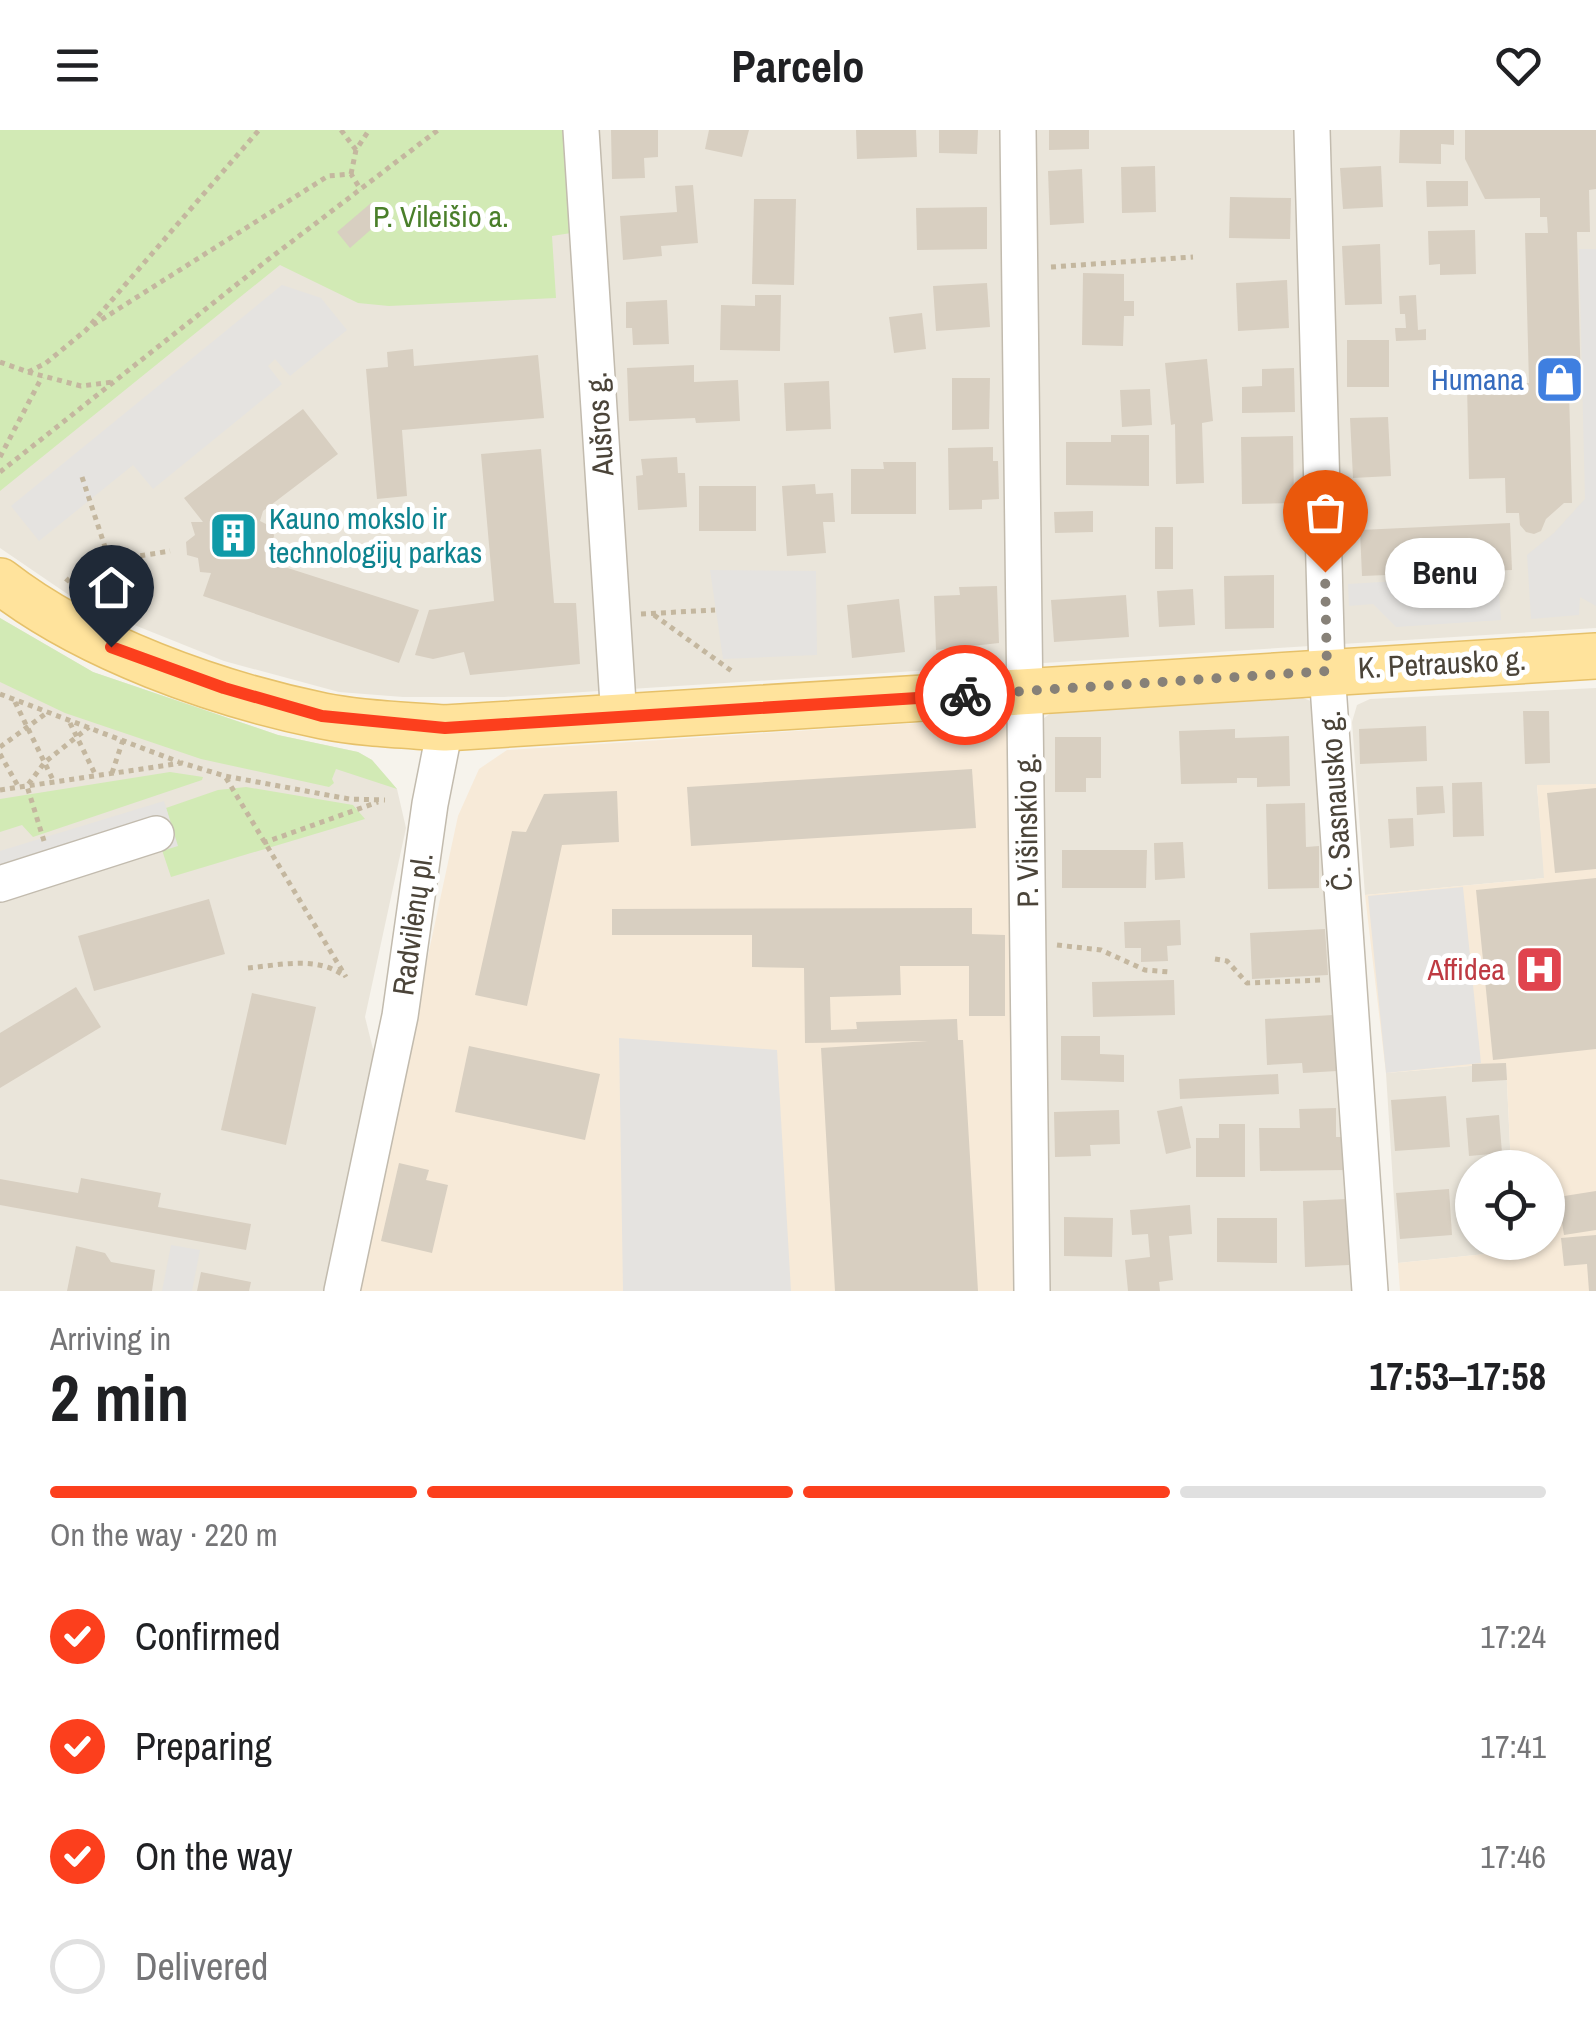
<!DOCTYPE html>
<meta charset="utf-8">
<style>
:root{--surface:#fff;--page:#f2f2f2;--text:#202124;--muted:#757577;--line:#e0e0e0;--accent:#fc3f1d}
body{margin:0;font-family:"Archivo Narrow",sans-serif;background:var(--page);color:var(--text);height:100vh;display:flex;flex-direction:column;font-size:38px;white-space:nowrap}
*{box-sizing:border-box;margin:0}
p{font-size:32px;color:var(--muted)}
.icon{flex:none;width:55px;height:55px;fill:none;stroke:currentColor;stroke-width:2;stroke-linecap:round;stroke-linejoin:round}
.map{position:relative;height:1161px;overflow:hidden}
.panel{display:flex;flex-direction:column;background:var(--surface);flex:1}
.panel>*{flex:none}
.fabs{position:absolute;left:1455px;top:1020px;display:grid;gap:20px}
.fabs a{display:grid;place-items:center;width:110px;height:110px;border-radius:50%;background:var(--surface);box-shadow:0 2px 8px #0004;font-size:50px}
.pin{position:absolute;display:grid;place-items:center;width:85px;height:85px;color:#fff;margin:-102px -42px;border-radius:50% 50% 50% 0;rotate:-45deg;box-shadow:0 0 10px #0007}
.pin .icon{rotate:45deg}
.courier{position:absolute;display:grid;place-items:center;width:100px;height:100px;margin:-50px;border:8px solid #fc3f1d;border-radius:50%;background:#fff;color:#222;box-shadow:0 2px 12px #0007}
.bubble{position:absolute;height:70px;border-radius:35px;background:var(--surface);box-shadow:0 2px 8px #0004;font-size:32px;font-weight:700;line-height:70px;text-align:center}
.headline em{font-style:normal;font-weight:700}
.headline div{display:flex;flex-direction:column-reverse}
.headline{display:flex;align-items:center;justify-content:space-between;height:170px;padding:0 50px}
h1{font-size:65px;font-weight:700;line-height:75px}
.bar{display:grid;grid-template-columns:repeat(4,1fr);gap:15px 10px;align-content:center;height:120px;padding:0 50px}
.bar i{height:12px;border-radius:8px;background:var(--line)}
.bar .selected{background:var(--accent)}
.bar p{grid-column:span 4}
ol{padding:0 50px;list-style:none}
li{display:flex;align-items:center;gap:30px;height:110px}
li p{margin-inline-start:auto}
li .icon{padding:10px;border-radius:50%;background:var(--accent);color:#fff;stroke-width:4}
li:last-child{color:var(--muted)}
li i{width:55px;height:55px;border:5px solid var(--line);border-radius:50%}
header{display:flex;justify-content:space-between;align-items:center;height:130px;padding:0 50px;background:var(--surface);font-size:45px;font-weight:700}
.map>svg:first-child{display:block}
</style>
<header><svg class="icon" aria-label="menu" viewBox="0 0 24 24"><path d="M4 6h16M4 12h16M4 18h16"/></svg>Parcelo<svg class="icon" aria-label="heart" viewBox="0 0 24 24"><path d="M12 20l-8-8c-3-5 5-10 8-4 3-6 11-1 8 4z"/></svg></header>
<div class="map">
<svg width="1596" height="1161" viewBox="0 0 1596 1161">
<rect width="100%" height="100%" fill="#f6f3ec"/>
<!-- residential -->
<g fill="#eae5da">
<path d="M 0,0 L 1596,0 L 1596,498 L 504,567 L 403,567 L 339,562 L 224,531 L 82,474 L 0,418 Z"/>
<path d="M 0,488 L 93,542 L 278,605 L 358,622 L 372,630 L 397,659 L 406,698 L 365,887 L 376,931 L 327,1161 L 0,1161 Z"/>
<path d="M 1596,558 L 1596,654 L 1537,656 L 1545,748 L 1365,765 L 1352,592 L 1357,575 L 1370,569 Z"/>
<path d="M 1303,568 L 1316,573 L 1366,1161 L 1048,1161 L 1040,591 L 1051,583 Z"/>
<path d="M 1506,933 L 1511,1037 L 1472,1038 L 1472,1112 L 1514,1113 L 1515,1121 L 1398,1133 L 1386,943 Z"/>
</g>
<!-- commercial -->
<g fill="#f7ead8">
<path d="M 997,588 L 1007,592 L 1009,609 L 1013,1161 L 356,1161 L 458,686 L 479,639 L 507,620 Z"/>
<path d="M 1596,654 L 1596,1161 L 1400,1161 L 1398,1133 L 1514,1121 L 1514,1113 L 1548,1112 L 1548,1038 L 1511,1037 L 1506,933 L 1386,943 L 1365,765 L 1544,748 L 1537,655 Z"/>
</g>
<!-- green -->
<g fill="#d2eab5">
<path d="M 0,0 L 564,0 L 571,103 L 552,106 L 556,168 L 389,176 L 358,173 L 280,135 L 0,361 Z"/>
<path d="M 0,488 L 93,542 L 278,605 L 358,622 L 372,630 L 397,659 L 336,639 L 332,649 L 334,653 L 329,657 L 201,629 L 65,583 L 0,552 Z"/>
<path d="M 170,642 L 203,647 L 202,650 L 33,707 L 22,695 L 0,702 L 0,669 Z"/>
<path d="M 246,657 L 353,675 L 365,689 L 171,747 L 162,720 L 177,715 L 166,678 L 218,660 Z"/>
</g>
<!-- parking -->
<g fill="#e5e3e0">
<path d="M 1579,119 L 1596,119 L 1596,476 L 1580,467 L 1579,485 L 1531,489 L 1527,425 L 1554,403 L 1585,369 Z"/>
<path d="M 282,155 L 321,168 L 347,200 L 290,246 L 275,229 L 268,236 L 282,254 L 153,359 L 133,335 L 39,411 L 11,376 Z"/>
<path d="M 710,440 L 816,441 L 817,525 L 723,529 Z"/>
<path d="M 1498,445 L 1501,490 L 1396,497 L 1373,474 L 1349,476 L 1348,454 Z"/>
<path d="M 164,671 L 178,716 L 0,770 L 0,721 Z"/>
<path d="M 1463,757 L 1481,933 L 1386,943 L 1368,766 Z"/>
<path d="M 619,908 L 777,920 L 791,1161 L 623,1161 Z"/>
<path d="M 171,1115 L 200,1120 L 192,1161 L 162,1161 Z"/>
</g>
<!-- building -->
<g fill="#d8cfc1">
<path d="M 611,0 L 658,0 L 658,27 L 644,28 L 645,48 L 612,49 Z"/>
<path d="M 709,0 L 749,0 L 742,27 L 705,19 Z"/>
<path d="M 856,0 L 916,0 L 917,27 L 857,29 Z"/>
<path d="M 939,0 L 978,0 L 977,24 L 939,23 Z"/>
<path d="M 1049,0 L 1089,0 L 1089,19 L 1049,20 Z"/>
<path d="M 1400,0 L 1454,0 L 1454,15 L 1441,14 L 1441,34 L 1399,33 Z"/>
<path d="M 1465,0 L 1596,0 L 1596,59 L 1589,60 L 1590,102 L 1577,102 L 1581,261 L 1569,261 L 1572,373 L 1564,373 L 1546,389 L 1541,401 L 1534,404 L 1526,402 L 1520,395 L 1519,383 L 1506,383 L 1505,348 L 1469,349 L 1467,254 L 1529,253 L 1525,103 L 1548,103 L 1547,87 L 1540,87 L 1540,68 L 1485,69 L 1465,29 Z"/>
<path d="M 1155,36 L 1156,82 L 1122,83 L 1121,37 Z"/>
<path d="M 1381,36 L 1383,77 L 1343,79 L 1340,38 Z"/>
<path d="M 1082,39 L 1084,93 L 1050,95 L 1048,41 Z"/>
<path d="M 1426,51 L 1468,51 L 1468,76 L 1427,77 Z"/>
<path d="M 693,55 L 698,113 L 661,116 L 662,126 L 623,130 L 620,86 L 677,82 L 675,56 Z"/>
<path d="M 1230,67 L 1291,68 L 1290,109 L 1229,108 Z"/>
<path d="M 754,69 L 796,69 L 794,155 L 752,154 Z"/>
<path d="M 371,73 L 384,88 L 350,118 L 337,102 Z"/>
<path d="M 987,77 L 987,119 L 917,120 L 916,78 Z"/>
<path d="M 1475,100 L 1476,144 L 1440,145 L 1440,134 L 1429,135 L 1428,101 Z"/>
<path d="M 1380,114 L 1382,174 L 1345,175 L 1342,116 Z"/>
<path d="M 1083,143 L 1124,144 L 1124,171 L 1134,171 L 1134,186 L 1124,186 L 1123,216 L 1082,215 Z"/>
<path d="M 1287,150 L 1289,198 L 1238,201 L 1236,153 Z"/>
<path d="M 987,153 L 990,197 L 936,201 L 933,156 Z"/>
<path d="M 755,165 L 781,165 L 780,221 L 720,220 L 721,175 L 755,176 Z"/>
<path d="M 1416,165 L 1418,200 L 1426,199 L 1426,210 L 1396,211 L 1395,198 L 1406,198 L 1405,184 L 1400,184 L 1399,166 Z"/>
<path d="M 667,170 L 669,214 L 633,215 L 632,198 L 626,198 L 626,172 Z"/>
<path d="M 922,183 L 926,219 L 894,223 L 889,187 Z"/>
<rect x="1347" y="210" width="42" height="47"/>
<path d="M 413,219 L 414,236 L 538,225 L 544,288 L 402,300 L 407,366 L 377,369 L 366,239 L 388,237 L 387,222 Z"/>
<path d="M 1207,229 L 1213,291 L 1202,293 L 1204,353 L 1176,354 L 1175,294 L 1171,295 L 1165,233 Z"/>
<path d="M 694,235 L 694,252 L 738,250 L 740,291 L 696,293 L 695,288 L 629,291 L 627,238 Z"/>
<path d="M 1294,238 L 1295,282 L 1242,283 L 1242,257 L 1262,256 L 1262,239 Z"/>
<path d="M 952,248 L 990,248 L 989,299 L 952,300 Z"/>
<path d="M 829,251 L 831,299 L 786,301 L 784,253 Z"/>
<path d="M 1150,259 L 1152,295 L 1122,297 L 1120,260 Z"/>
<path d="M 303,279 L 338,324 L 263,381 L 260,391 L 272,397 L 274,406 L 271,414 L 265,418 L 269,432 L 419,480 L 399,533 L 203,466 L 211,443 L 200,442 L 198,428 L 187,425 L 186,412 L 195,405 L 191,392 L 203,392 L 184,368 Z"/>
<path d="M 1388,287 L 1391,346 L 1353,348 L 1350,288 Z"/>
<path d="M 1111,305 L 1149,305 L 1149,356 L 1066,355 L 1066,312 L 1111,312 Z"/>
<path d="M 1293,306 L 1294,373 L 1242,374 L 1241,307 Z"/>
<path d="M 993,317 L 993,331 L 998,331 L 999,369 L 982,370 L 982,379 L 949,380 L 948,318 Z"/>
<path d="M 541,319 L 554,473 L 576,473 L 580,534 L 470,545 L 464,522 L 433,529 L 415,525 L 429,480 L 494,471 L 481,324 Z"/>
<path d="M 677,327 L 678,343 L 685,343 L 687,377 L 638,380 L 636,346 L 643,345 L 641,329 Z"/>
<path d="M 883,332 L 916,332 L 916,384 L 851,384 L 851,339 L 884,339 Z"/>
<path d="M 815,354 L 816,364 L 833,363 L 835,392 L 823,392 L 826,423 L 787,426 L 782,356 Z"/>
<rect x="699" y="356" width="57" height="45"/>
<path d="M 1093,381 L 1093,402 L 1055,403 L 1054,382 Z"/>
<path d="M 1510,393 L 1512,440 L 1362,446 L 1360,400 Z"/>
<rect x="1155" y="397" width="18" height="42"/>
<path d="M 1274,445 L 1274,498 L 1225,499 L 1224,446 Z"/>
<path d="M 997,456 L 999,513 L 936,520 L 934,466 L 960,465 L 959,457 Z"/>
<path d="M 1193,459 L 1195,495 L 1159,497 L 1157,461 Z"/>
<path d="M 1126,465 L 1129,507 L 1054,512 L 1051,470 Z"/>
<path d="M 899,469 L 905,522 L 852,528 L 847,475 Z"/>
<path d="M 1523,581 L 1549,581 L 1550,633 L 1525,634 Z"/>
<path d="M 1426,596 L 1427,631 L 1360,634 L 1359,599 Z"/>
<path d="M 1235,599 L 1235,608 L 1289,606 L 1290,656 L 1257,657 L 1257,648 L 1237,648 L 1237,653 L 1181,654 L 1179,601 Z"/>
<path d="M 1055,607 L 1101,607 L 1101,648 L 1086,648 L 1086,662 L 1055,662 Z"/>
<path d="M 972,639 L 976,698 L 691,716 L 687,657 Z"/>
<path d="M 1482,652 L 1484,706 L 1453,707 L 1452,653 Z"/>
<path d="M 1443,656 L 1445,683 L 1417,685 L 1416,657 Z"/>
<path d="M 1596,658 L 1596,739 L 1555,743 L 1547,663 Z"/>
<path d="M 617,661 L 619,712 L 562,715 L 527,876 L 475,865 L 512,701 L 526,702 L 544,664 Z"/>
<path d="M 1305,673 L 1306,717 L 1319,716 L 1319,758 L 1268,759 L 1266,674 Z"/>
<path d="M 1413,688 L 1414,716 L 1390,718 L 1388,689 Z"/>
<path d="M 1183,712 L 1185,748 L 1155,750 L 1154,713 Z"/>
<path d="M 1062,720 L 1147,720 L 1146,758 L 1062,758 Z"/>
<path d="M 1596,748 L 1596,919 L 1493,930 L 1476,760 Z"/>
<path d="M 209,769 L 225,824 L 94,861 L 78,806 Z"/>
<path d="M 972,778 L 972,804 L 1005,805 L 1005,886 L 969,886 L 969,836 L 900,836 L 901,865 L 830,867 L 831,900 L 857,899 L 856,892 L 957,889 L 958,910 L 963,910 L 978,1161 L 835,1161 L 821,918 L 928,911 L 805,913 L 804,838 L 752,837 L 752,805 L 612,805 L 612,779 Z"/>
<path d="M 1180,790 L 1181,815 L 1167,816 L 1168,831 L 1141,832 L 1141,818 L 1125,818 L 1124,792 Z"/>
<path d="M 1325,799 L 1328,845 L 1252,849 L 1250,803 Z"/>
<path d="M 1174,850 L 1175,885 L 1093,887 L 1092,852 Z"/>
<path d="M 76,857 L 101,897 L 0,958 L 0,903 Z"/>
<path d="M 252,863 L 316,877 L 286,1015 L 221,1000 Z"/>
<path d="M 1333,885 L 1337,941 L 1303,943 L 1302,933 L 1267,935 L 1265,889 Z"/>
<path d="M 1061,906 L 1100,906 L 1100,924 L 1124,925 L 1124,952 L 1061,950 Z"/>
<path d="M 469,916 L 600,944 L 585,1010 L 455,982 Z"/>
<path d="M 1506,933 L 1507,950 L 1472,952 L 1472,934 Z"/>
<path d="M 1278,944 L 1279,964 L 1180,969 L 1179,949 Z"/>
<path d="M 1446,966 L 1450,1017 L 1395,1021 L 1391,970 Z"/>
<path d="M 1182,976 L 1191,1018 L 1166,1024 L 1157,981 Z"/>
<path d="M 1336,978 L 1336,1007 L 1346,1007 L 1346,1040 L 1260,1041 L 1259,998 L 1300,998 L 1299,979 Z"/>
<path d="M 1119,980 L 1120,1014 L 1090,1015 L 1091,1026 L 1055,1027 L 1054,982 Z"/>
<path d="M 1499,985 L 1502,1023 L 1469,1026 L 1466,988 Z"/>
<path d="M 1219,994 L 1245,994 L 1245,1047 L 1196,1047 L 1196,1008 L 1219,1008 Z"/>
<path d="M 399,1033 L 429,1040 L 426,1050 L 448,1055 L 432,1123 L 381,1111 Z"/>
<path d="M 81,1048 L 161,1063 L 158,1077 L 251,1094 L 246,1120 L 0,1075 L 0,1049 L 78,1063 Z"/>
<path d="M 1449,1059 L 1452,1105 L 1400,1109 L 1396,1063 Z"/>
<path d="M 1596,1061 L 1596,1100 L 1564,1105 L 1558,1067 Z"/>
<path d="M 1347,1069 L 1349,1135 L 1305,1137 L 1303,1071 Z"/>
<path d="M 1190,1075 L 1192,1104 L 1169,1106 L 1173,1150 L 1159,1152 L 1160,1161 L 1128,1161 L 1125,1130 L 1150,1127 L 1148,1104 L 1132,1105 L 1130,1080 Z"/>
<path d="M 1064,1087 L 1113,1088 L 1112,1127 L 1064,1126 Z"/>
<path d="M 1217,1088 L 1277,1088 L 1277,1133 L 1217,1132 Z"/>
<path d="M 1596,1105 L 1596,1161 L 1589,1161 L 1587,1134 L 1564,1136 L 1561,1108 Z"/>
<path d="M 76,1116 L 105,1123 L 111,1132 L 155,1140 L 152,1161 L 67,1161 Z"/>
<path d="M 201,1142 L 251,1152 L 249,1161 L 197,1161 Z"/>
</g>
<g fill="none" stroke-linecap="round" stroke-linejoin="round">
<defs>
<g id="minor">
<path d="M 581,0 L 619,589"/>
<path d="M 1018,0 L 1032,1161"/>
<path d="M 1312,0 L 1327,541 L 1370,1161"/>
<path d="M 0,754 L 156,704"/>
<path d="M 342,1161 L 400,886 L 430,674 L 445,598"/>
</g>
<path id="major" d="M 0,451 C 86,518 216,564 323,586 C 363,594 404,595 445,598 L 1596,526"/>
</defs>
<!-- minor casing -->
<use href="#minor" stroke="#c2bbae" stroke-width="38"/>
<!-- major casing -->
<use href="#major" stroke="#e6c16a" stroke-width="48"/>
<!-- path -->
<g stroke="#c4b79f" stroke-width="5" stroke-dasharray="5 5" stroke-linecap="butt">
<path d="M 341,0 L 356,20"/>
<path d="M 351,44 L 356,20 L 369,0"/>
<path d="M 1051,137 L 1193,127"/>
<path d="M 93,195 L 328,46 L 351,44 L 361,60"/>
<path d="M 0,232 L 28,242 L 46,233 L 86,200 L 259,0"/>
<path d="M 28,242 L 81,256 L 113,252"/>
<path d="M 0,327 L 42,247"/>
<path d="M 0,342 L 265,132 L 438,0"/>
<path d="M 82,347 L 110,432"/>
<path d="M 66,452 C 83,431 143,426 170,421"/>
<path d="M 641,484 L 715,480"/>
<path d="M 654,485 L 733,542"/>
<path d="M 0,564 L 179,632"/>
<path d="M 15,572 L 54,652"/>
<path d="M 70,593 L 96,646"/>
<path d="M 0,617 L 48,582"/>
<path d="M 0,624 L 18,656"/>
<path d="M 112,643 L 123,610"/>
<path d="M 226,648 L 346,847"/>
<path d="M 0,660 L 182,633 L 225,646 L 349,669 L 385,670"/>
<path d="M 44,711 L 27,656 L 45,632 L 89,597"/>
<path d="M 263,713 L 378,672"/>
<path d="M 1057,815 L 1101,820 L 1145,840 L 1169,842"/>
<path d="M 1215,829 L 1227,831 L 1247,853 L 1322,850"/>
<path d="M 248,838 C 280,835 316,826 343,845"/>
</g>
<!-- minor -->
<use href="#minor" stroke="#fff" stroke-width="35"/>
<!-- major -->
<use href="#major" stroke="#ffe39c" stroke-width="45"/>
</g>
<g fill="none" stroke-linecap="round" stroke-linejoin="round">
<!-- done -->
<path stroke="#878178" stroke-width="10" stroke-dasharray="0 18" d="M 965,565 L 1327,541 L 1325,442"/>
<!-- route -->
<path stroke="#fc3f1d" stroke-width="12" d="M 111,517 L 224,558 L 322,586 L 445,598 L 965,565"/>
</g>
<!-- icons -->
<defs>
<symbol id="shop-square" viewBox="-11 -11 22 22"><rect x="-9" y="-9" width="18" height="18" rx="4" fill="#3f7fe0" stroke="#fff"/><path d="M-5-2.5h2.3a2.7 3.5 0 0 1 5.4 0H5L5.5 6h-11ZM-1.5-2.5h3a1.5 2.3 0 0 0-3 0Z" fill="#fff"/></symbol>
<symbol id="building-square" viewBox="-11 -11 22 22"><rect x="-9" y="-9" width="18" height="18" rx="4" fill="#0f9aa8" stroke="#fff"/><path d="M-4-6H4V6H1V3H-1V6H-4ZM-2.5-4.3h1.7v1.8h-1.7ZM.8-4.3h1.7v1.8H.8ZM-2.5-1h1.7V.8h-1.7ZM.8-1h1.7V.8H.8Z" fill="#fff"/></symbol>
<symbol id="hospital-square" viewBox="-11 -11 22 22"><rect x="-9" y="-9" width="18" height="18" rx="4" fill="#e0444e" stroke="#fff"/><path d="M-5-5h3v3.5h4V-5h3V5h-3V1.5h-4V5h-3Z" fill="#fff"/></symbol>
</defs>
<g fill-rule="evenodd">
<use href="#shop-square" x="1532" y="222" width="55" height="55"/>
<use href="#building-square" x="206" y="378" width="55" height="55"/>
<use href="#hospital-square" x="1512" y="812" width="55" height="55"/>
</g>
<g text-anchor="middle" stroke-width="10" stroke-linejoin="round" paint-order="stroke">
<!-- park labels -->
<g font-size="30" fill="#4a7f2a" stroke="#fff">
<text x="441" y="97">P. Vileišio a.</text>
</g>
<!-- shop labels -->
<g font-size="30" fill="#366cbe" stroke="#fff" text-anchor="end">
<text x="1524" y="260">Humana</text>
</g>
<!-- street labels -->
<g font-size="30" fill="#4b4439" stroke="#fff">
<text transform="translate(600 294) rotate(-94)" y="10">Aušros g.</text>
<text transform="translate(1442 534) rotate(-3)" y="10">K. Petrausko g.</text>
<text transform="translate(1336 671) rotate(-94)" y="10">Č. Sasnausko g.</text>
<text transform="translate(1027 700) rotate(-91)" y="10">P. Višinskio g.</text>
<text transform="translate(413 794) rotate(-82)" y="10">Radvilėnų pl.</text>
</g>
<!-- culture labels -->
<g font-size="30" fill="#0d838f" stroke="#fff" text-anchor="start">
<text x="269" y="399">Kauno mokslo ir<tspan x="269" dy="34">technologijų parkas</tspan></text>
</g>
<!-- health labels -->
<g font-size="30" fill="#be3a42" stroke="#fff" text-anchor="end">
<text x="1505" y="850">Affidea</text>
</g>
</g>
</svg>
<div class="fabs">
<a><svg class="icon" aria-label="locate" viewBox="0 0 24 24"><circle cx="12" cy="12" r="6"/><path d="M12 2v4M12 18v4M2 12h4M18 12h4"/></svg></a>
</div>
<div class="pin" style="left:1325px;top:442px;background:#ea580c"><svg class="icon" aria-label="bag" viewBox="0 0 24 24"><path d="M5 8h14l-1 12H6zM9 8a3 3 0 0 1 6 0"/></svg></div>
<div class="pin" style="left:111px;top:517px;background:#1f2937"><svg class="icon" aria-label="home" viewBox="0 0 24 24"><path d="M3 11l9-7 9 7M6 9v11h12V9"/></svg></div>
<div class="courier" style="left:965px;top:565px"><svg class="icon" aria-label="bike" viewBox="0 0 24 24"><circle cx="6" cy="16" r="4"/><circle cx="18" cy="16" r="4"/><path d="M6 16l4-8h5l3 8M10 8l3 8H6M13 5h3"/></svg></div>
<div class="bubble" style="left:1385px;top:408px;width:120px">Benu</div>
</div>
<section class="panel">
<div class="headline"><div><h1>2 min</h1><p>Arriving in</p></div><em>17:53–17:58</em></div>
<div class="bar"><i class="selected"></i><i class="selected"></i><i class="selected"></i><i></i><p>On the way · 220 m</p></div>
<ol>
<li><svg class="icon" aria-label="check" viewBox="0 0 24 24"><path d="M5 12l5 5 9-10"/></svg>Confirmed<p>17:24</p></li>
<li><svg class="icon" aria-label="check" viewBox="0 0 24 24"><path d="M5 12l5 5 9-10"/></svg>Preparing<p>17:41</p></li>
<li><svg class="icon" aria-label="check" viewBox="0 0 24 24"><path d="M5 12l5 5 9-10"/></svg>On the way<p>17:46</p></li>
<li><i></i>Delivered</li>
</ol>
</section>
